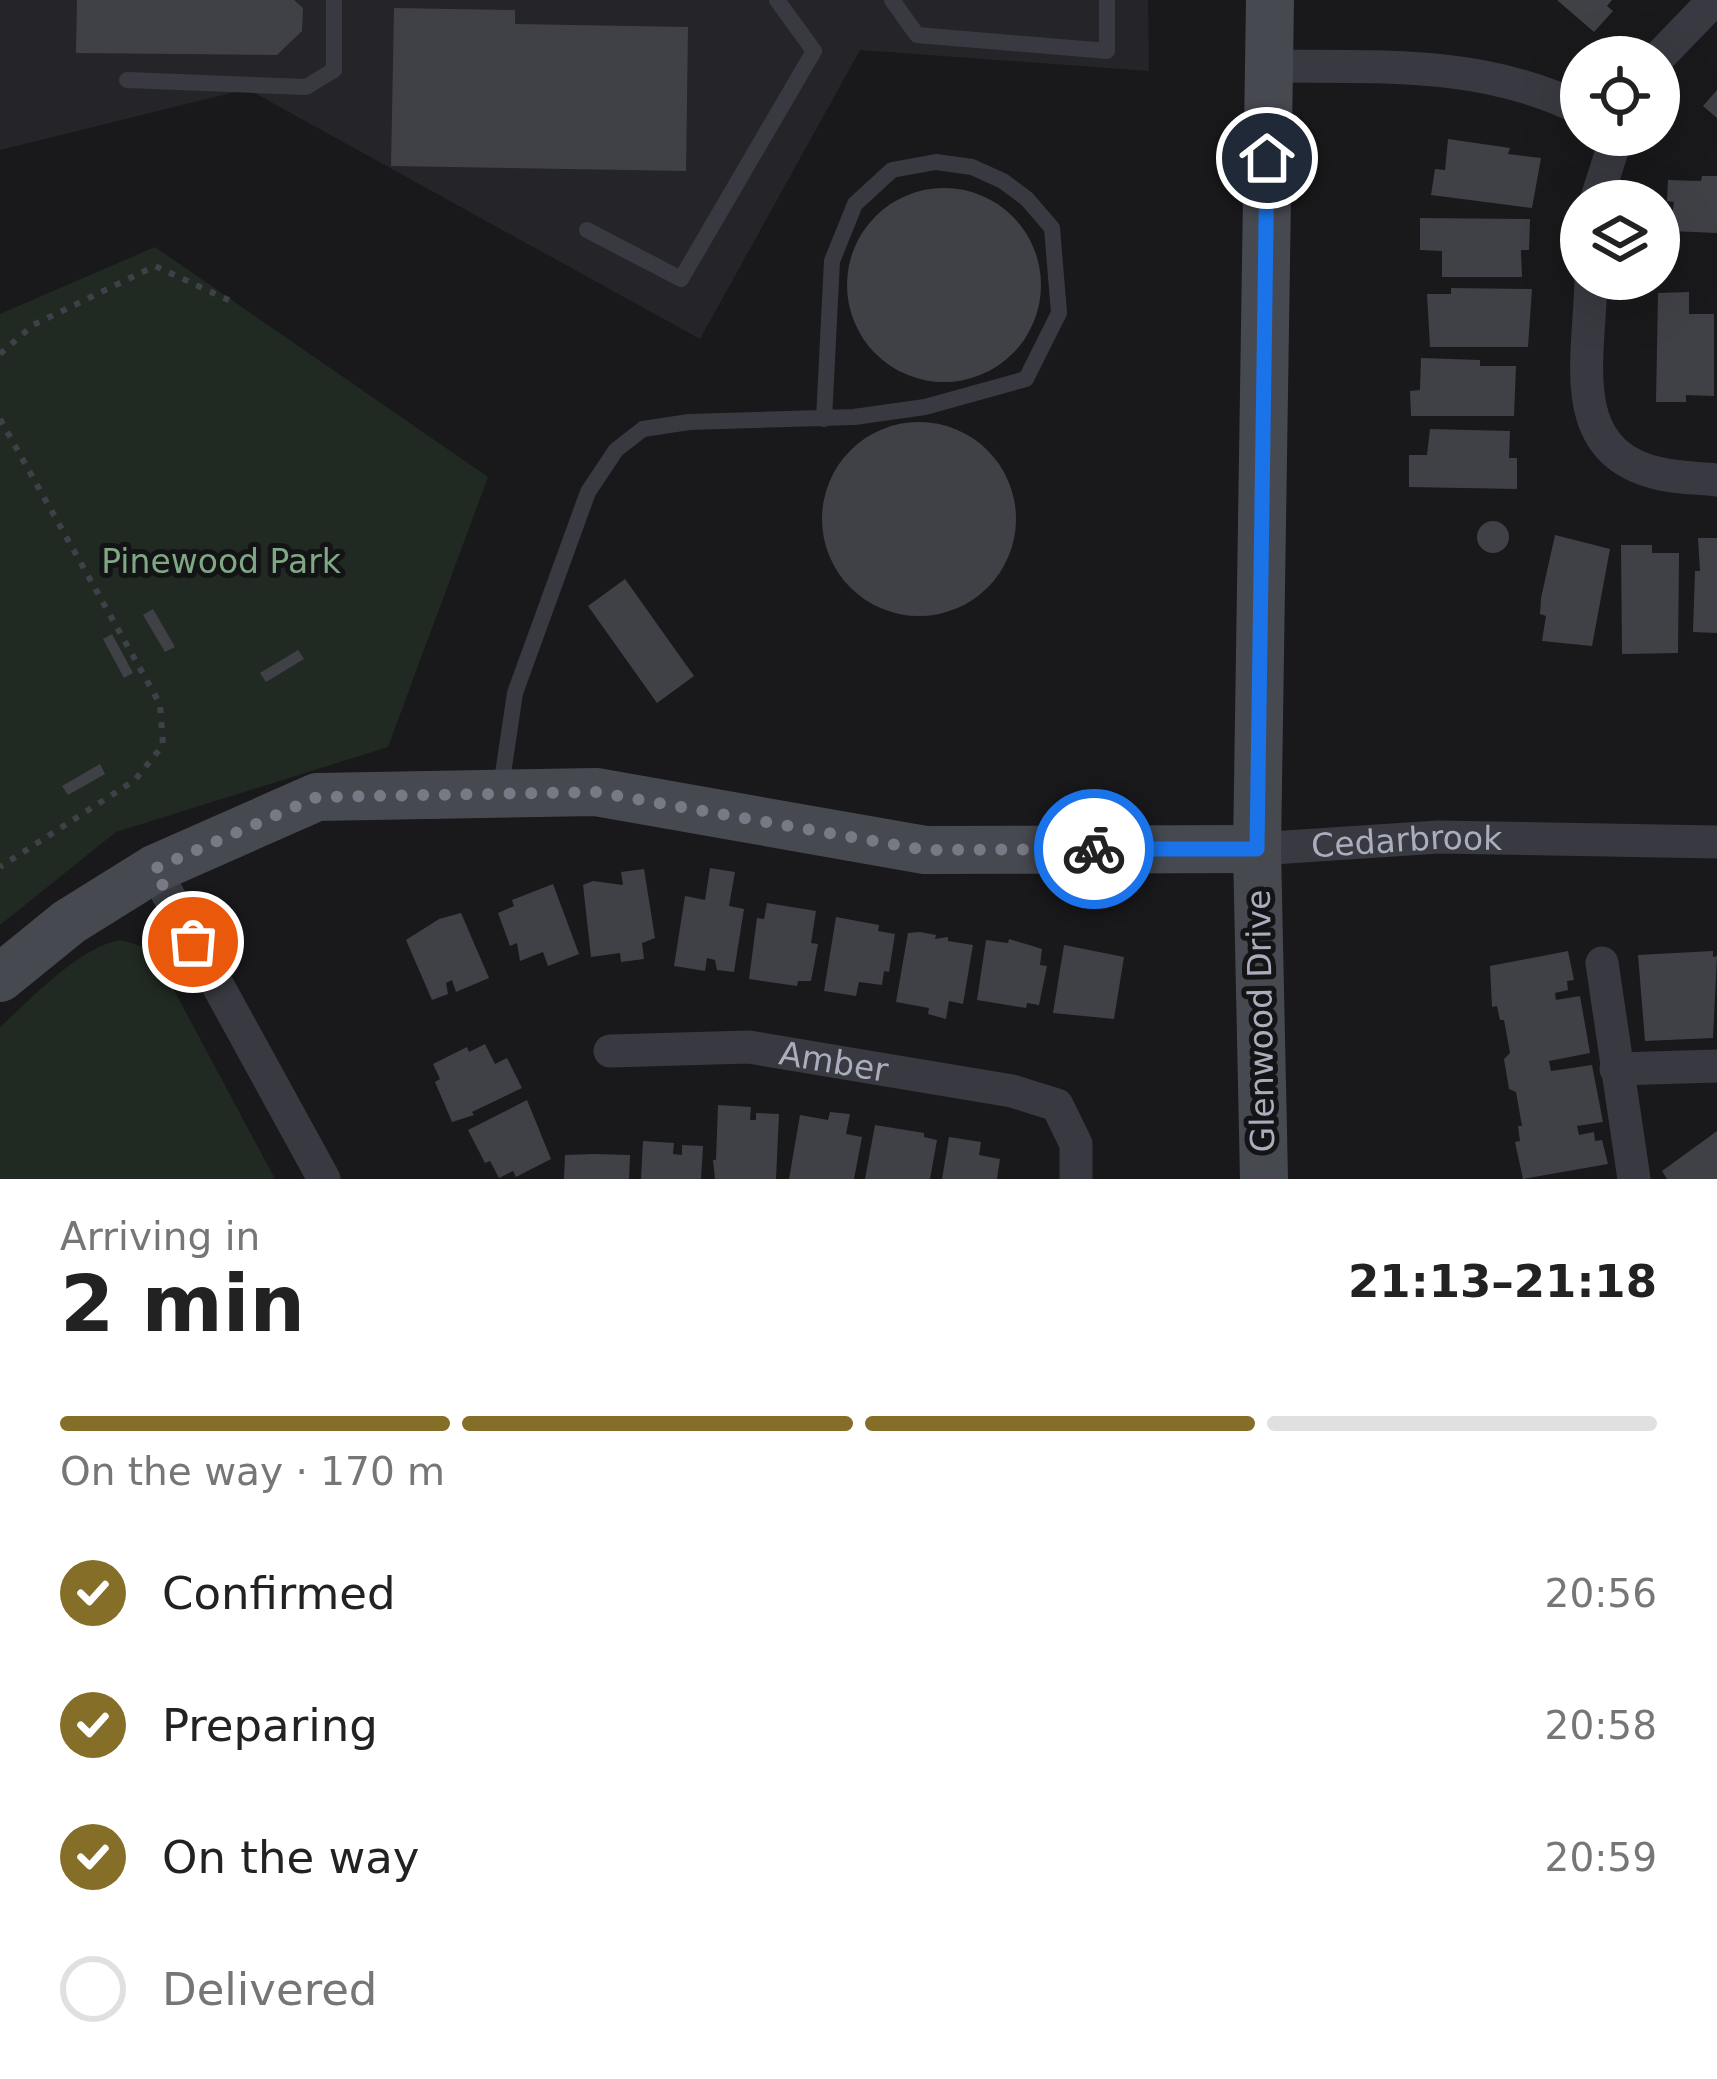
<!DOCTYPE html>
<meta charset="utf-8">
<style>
:root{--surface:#fff;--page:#f6f6f6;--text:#222;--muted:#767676;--line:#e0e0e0;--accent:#856e27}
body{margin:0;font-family:"DejaVu Sans",sans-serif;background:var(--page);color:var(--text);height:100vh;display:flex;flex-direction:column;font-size:45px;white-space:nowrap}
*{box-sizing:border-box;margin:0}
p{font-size:39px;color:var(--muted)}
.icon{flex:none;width:66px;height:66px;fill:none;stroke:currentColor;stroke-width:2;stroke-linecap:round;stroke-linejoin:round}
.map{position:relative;height:1179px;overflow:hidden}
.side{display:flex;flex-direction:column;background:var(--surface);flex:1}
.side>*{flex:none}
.tools{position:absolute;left:1560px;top:36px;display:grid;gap:24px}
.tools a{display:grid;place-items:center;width:120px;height:120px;border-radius:50%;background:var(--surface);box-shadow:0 12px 48px #0002;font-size:60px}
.pin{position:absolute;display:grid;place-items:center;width:102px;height:102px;color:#fff;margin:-51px;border:6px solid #fff;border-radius:50%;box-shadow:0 3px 12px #0007}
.courier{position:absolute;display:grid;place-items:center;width:120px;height:120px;margin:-60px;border:9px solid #1a73e8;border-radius:50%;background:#fff;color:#222;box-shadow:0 3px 15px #0007}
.headline em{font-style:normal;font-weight:800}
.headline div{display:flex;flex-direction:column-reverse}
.headline{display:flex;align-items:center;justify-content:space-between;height:204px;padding:0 60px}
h1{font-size:78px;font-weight:800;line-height:90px}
.bar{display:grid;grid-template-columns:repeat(4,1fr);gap:18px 12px;align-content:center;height:144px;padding:0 60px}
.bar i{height:15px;border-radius:9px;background:var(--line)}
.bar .on{background:var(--accent)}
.bar p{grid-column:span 4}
ol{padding:0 60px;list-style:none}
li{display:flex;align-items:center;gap:36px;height:132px}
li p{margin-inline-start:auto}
li .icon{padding:12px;border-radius:50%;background:var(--accent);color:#fff;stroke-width:4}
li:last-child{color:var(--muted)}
li i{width:66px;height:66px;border:6px solid var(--line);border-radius:50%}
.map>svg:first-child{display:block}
</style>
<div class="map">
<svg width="1717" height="1179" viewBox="0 0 1717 1179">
<rect width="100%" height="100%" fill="#19191b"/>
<!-- built -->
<path fill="#252428" d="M 0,0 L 1148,0 L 1149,71 L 860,50 L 700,339 L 247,89 L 0,150 Z"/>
<!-- green -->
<g fill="#202a22">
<path d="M 155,247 L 488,477 L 388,747 L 116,832 L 0,925 L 0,314 Z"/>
<path d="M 121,940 L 147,948 L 160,964 L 275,1179 L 0,1179 L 0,1027 C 30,1000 80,946 121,940 Z"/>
</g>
<!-- building -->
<g fill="#404146">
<path d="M 77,0 L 294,0 L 303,8 L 302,31 L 277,55 L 76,53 Z"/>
<path d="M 1557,0 L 1612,0 L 1607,6 L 1613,11 L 1594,32 Z"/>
<path d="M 394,8 L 515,10 L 515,24 L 688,27 L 686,171 L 391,166 Z"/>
<path d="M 1717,90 L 1717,118 L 1703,106 Z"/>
<path d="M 1448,139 L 1510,148 L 1508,154 L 1541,158 L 1532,208 L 1431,195 L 1435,169 L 1445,170 Z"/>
<path d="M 1702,176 L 1717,176 L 1717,233 L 1670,231 L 1674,202 L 1667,201 L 1668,180 L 1701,181 Z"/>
<circle cx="944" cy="285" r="97"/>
<path d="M 1420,218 L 1530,219 L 1529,250 L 1521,250 L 1522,277 L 1442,277 L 1442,251 L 1420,250 Z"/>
<path d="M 1451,288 L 1532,289 L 1528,347 L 1430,347 L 1427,294 L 1451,294 Z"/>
<path d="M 1689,292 L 1689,314 L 1714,314 L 1714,396 L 1686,395 L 1686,402 L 1656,402 L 1658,293 Z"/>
<path d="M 1421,358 L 1480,360 L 1480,366 L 1516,366 L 1514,416 L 1411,416 L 1410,391 L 1420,390 Z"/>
<circle cx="919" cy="519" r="97"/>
<path d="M 1430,429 L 1510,431 L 1509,458 L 1517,458 L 1517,489 L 1409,487 L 1409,455 L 1427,455 Z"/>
<circle cx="1493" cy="537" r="16"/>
<path d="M 1555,535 L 1610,549 L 1592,646 L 1542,641 L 1546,616 L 1540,614 L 1541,598 Z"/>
<path d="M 1698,538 L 1717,538 L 1717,633 L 1693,632 L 1695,571 L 1700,571 Z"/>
<path d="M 1621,545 L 1652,545 L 1652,553 L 1679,553 L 1678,653 L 1622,654 Z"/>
<path d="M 625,579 L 694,676 L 657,703 L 588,606 Z"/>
<path d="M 153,609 L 175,647 L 165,652 L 143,615 Z"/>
<path d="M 112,634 L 133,673 L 124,678 L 103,639 Z"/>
<path d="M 298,650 L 304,659 L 266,682 L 260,673 Z"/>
<path d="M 100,764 L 105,774 L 68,795 L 62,786 Z"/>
<path d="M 710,868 L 735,872 L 729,906 L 744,909 L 734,972 L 717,970 L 715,960 L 707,958 L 705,971 L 674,966 L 685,896 L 705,900 Z"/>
<path d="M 644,869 L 655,938 L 642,943 L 644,959 L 621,962 L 620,953 L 591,957 L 583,885 L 593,881 L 623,885 L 621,872 Z"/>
<path d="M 553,884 L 579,954 L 548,966 L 543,952 L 520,961 L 517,943 L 510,946 L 498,913 L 514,906 L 512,900 Z"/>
<path d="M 767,903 L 816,911 L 811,943 L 818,944 L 811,981 L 798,981 L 797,986 L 749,979 L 757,918 L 764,919 Z"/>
<path d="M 461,913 L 489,978 L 456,992 L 452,980 L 446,983 L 448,994 L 432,1000 L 406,940 L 439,919 Z"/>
<path d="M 836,917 L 879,925 L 878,931 L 895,934 L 889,972 L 884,971 L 882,985 L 859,982 L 856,996 L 824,991 Z"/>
<path d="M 920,932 L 936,935 L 935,939 L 948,937 L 948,941 L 973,945 L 963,1004 L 949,1001 L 946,1019 L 928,1014 L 929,1008 L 896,1002 L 908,933 Z"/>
<path d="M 1009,939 L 1042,949 L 1040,965 L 1047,966 L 1039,1005 L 1027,1003 L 1026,1008 L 977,1000 L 986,940 L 1008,943 Z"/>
<path d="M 1064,945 L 1124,957 L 1114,1019 L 1053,1013 Z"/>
<path d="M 1568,951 L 1574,980 L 1567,981 L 1568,990 L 1555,993 L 1556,1000 L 1580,996 L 1590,1053 L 1549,1061 L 1551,1071 L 1592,1065 L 1603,1122 L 1577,1126 L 1579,1135 L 1594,1132 L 1595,1141 L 1602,1140 L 1608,1164 L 1523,1179 L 1515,1142 L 1520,1141 L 1518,1126 L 1522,1126 L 1516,1092 L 1509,1089 L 1504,1059 L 1510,1053 L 1504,1020 L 1500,1020 L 1497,1006 L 1492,1007 L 1490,966 Z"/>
<path d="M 1713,951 L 1713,957 L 1717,956 L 1713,1038 L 1645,1041 L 1638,955 Z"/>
<path d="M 485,1044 L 495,1064 L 507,1058 L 522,1088 L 472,1112 L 474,1115 L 452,1122 L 435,1082 L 440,1079 L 433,1064 L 467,1047 L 469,1052 Z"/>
<path d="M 527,1100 L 551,1159 L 516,1177 L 513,1171 L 499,1178 L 490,1161 L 485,1163 L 468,1130 Z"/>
<path d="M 718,1105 L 751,1107 L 750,1120 L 756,1120 L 756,1113 L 779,1114 L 776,1179 L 715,1179 L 713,1160 L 716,1160 Z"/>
<path d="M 830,1112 L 850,1114 L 846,1134 L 862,1137 L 854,1179 L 789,1179 L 800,1115 L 828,1120 Z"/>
<path d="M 875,1125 L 924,1133 L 924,1137 L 937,1140 L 930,1179 L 865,1179 Z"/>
<path d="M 1717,1131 L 1717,1179 L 1667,1179 L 1662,1171 Z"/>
<path d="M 949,1137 L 981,1142 L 979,1155 L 1000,1159 L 997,1179 L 942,1179 Z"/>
<path d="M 643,1141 L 674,1143 L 673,1154 L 682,1155 L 682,1145 L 703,1146 L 701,1179 L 641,1179 Z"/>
<path d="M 594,1154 L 630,1155 L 629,1179 L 564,1179 L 565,1155 Z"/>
</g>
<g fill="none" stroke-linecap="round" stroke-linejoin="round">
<!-- path -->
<g stroke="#3f4148" stroke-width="6" stroke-dasharray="6 9" stroke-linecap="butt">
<path d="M 0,354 L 33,325 L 155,266 L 237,304"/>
<path d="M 0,419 L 160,704 L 163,745 L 135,780 L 0,867"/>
</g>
<!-- lane -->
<g stroke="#393a41" stroke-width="16">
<path d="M 892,0 L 917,35 L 1107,51 L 1107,0"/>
<path d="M 127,80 L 306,87 L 334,70 L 334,0"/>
<path d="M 587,230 L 681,279 L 814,51 L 777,0"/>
<path d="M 501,787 L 515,693 L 588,492 L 616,450 L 643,429 L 689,422 L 854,417 L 925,407 L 1026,379 L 1059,313 L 1052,228 L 1027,199 L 1003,181 L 972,167 L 936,162 L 892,170 L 855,204 L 832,261 L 824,419"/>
</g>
<!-- street -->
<g stroke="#393a41" stroke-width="33">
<path d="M 1659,57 L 1714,0"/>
<path d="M 1268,66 C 1375,67 1483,60 1581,109"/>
<path d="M 1596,201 L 1617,135"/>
<path d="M 1591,279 C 1590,356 1562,453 1661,474 C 1679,478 1699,478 1717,480"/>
<path id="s1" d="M 1257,849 L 1438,837 L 1717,842"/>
<path d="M 154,869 L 324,1179"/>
<path d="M 1602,963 L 1634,1179"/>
<path id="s2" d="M 610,1051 L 749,1047 L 1012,1091 L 1057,1105 L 1076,1144 L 1076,1179"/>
<path d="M 1616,1069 L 1717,1066"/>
</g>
<!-- secondary -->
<g stroke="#474951" stroke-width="48">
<path d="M 0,978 L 69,922 L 154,869 L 317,797 L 596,792 L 925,850 L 1257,849"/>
<path d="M 1264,1179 L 1257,849 L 1270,0"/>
</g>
</g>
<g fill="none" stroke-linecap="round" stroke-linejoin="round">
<!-- done -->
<path stroke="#777a84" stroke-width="12" stroke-dasharray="0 21.6" d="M 193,942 L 154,869 L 317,797 L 596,792 L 925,850 L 1094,849"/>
<!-- route -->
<path stroke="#1a73e8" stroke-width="15" d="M 1094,849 L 1257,849 L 1267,158"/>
</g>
<g text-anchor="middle" stroke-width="10" stroke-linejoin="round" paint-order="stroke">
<!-- park labels -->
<g font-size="33" fill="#7fa885" stroke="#141416">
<text x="221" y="573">Pinewood Park</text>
</g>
<!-- street labels -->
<g font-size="33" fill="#aaaebc" stroke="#141416">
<text dy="12" stroke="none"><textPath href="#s1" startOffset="150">Cedarbrook</textPath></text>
<text transform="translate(1260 1021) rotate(-91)" y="12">Glenwood Drive</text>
<text dy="12" stroke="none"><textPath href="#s2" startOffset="225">Amber</textPath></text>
</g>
</g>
</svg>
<div class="tools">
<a><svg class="icon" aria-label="locate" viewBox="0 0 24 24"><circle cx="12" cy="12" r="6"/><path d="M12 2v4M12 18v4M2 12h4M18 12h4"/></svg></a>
<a><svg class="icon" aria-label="layers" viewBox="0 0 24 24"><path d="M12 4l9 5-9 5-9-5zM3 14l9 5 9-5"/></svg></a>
</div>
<div class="pin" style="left:193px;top:942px;background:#ea580c"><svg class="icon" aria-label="bag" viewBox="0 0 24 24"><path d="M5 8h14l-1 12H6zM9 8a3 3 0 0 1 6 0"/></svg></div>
<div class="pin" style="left:1267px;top:158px;background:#1f2937"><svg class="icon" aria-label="home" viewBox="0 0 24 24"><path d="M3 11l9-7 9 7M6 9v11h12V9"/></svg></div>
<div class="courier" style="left:1094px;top:849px"><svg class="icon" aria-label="bike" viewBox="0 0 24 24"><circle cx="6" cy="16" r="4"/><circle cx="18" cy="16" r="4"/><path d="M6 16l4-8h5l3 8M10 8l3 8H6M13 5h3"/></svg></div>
</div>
<section class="side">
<div class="headline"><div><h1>2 min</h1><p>Arriving in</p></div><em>21:13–21:18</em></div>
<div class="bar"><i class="on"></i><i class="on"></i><i class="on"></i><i></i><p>On the way · 170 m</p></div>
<ol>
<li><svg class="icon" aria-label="check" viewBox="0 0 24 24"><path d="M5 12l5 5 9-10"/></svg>Confirmed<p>20:56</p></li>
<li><svg class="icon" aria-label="check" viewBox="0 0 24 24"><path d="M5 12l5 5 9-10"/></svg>Preparing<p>20:58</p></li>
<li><svg class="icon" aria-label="check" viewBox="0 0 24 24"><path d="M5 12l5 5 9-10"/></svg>On the way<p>20:59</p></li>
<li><i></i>Delivered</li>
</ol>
</section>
